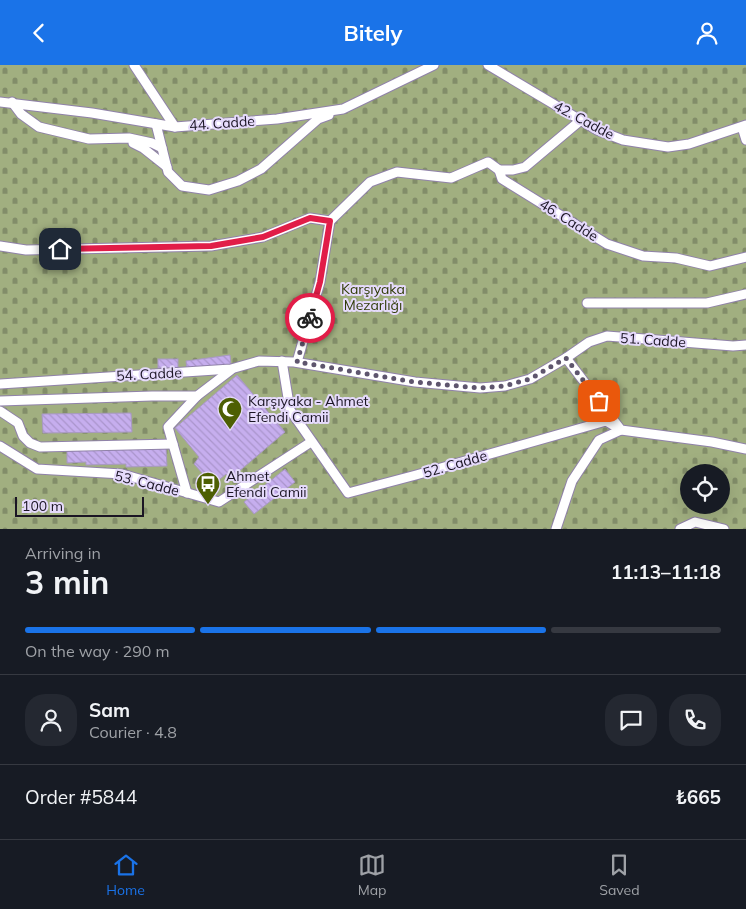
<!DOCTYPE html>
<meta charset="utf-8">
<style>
:root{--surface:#171b24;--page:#242831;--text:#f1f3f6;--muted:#9ea1a6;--line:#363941;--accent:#1a73e8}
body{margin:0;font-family:Mulish,sans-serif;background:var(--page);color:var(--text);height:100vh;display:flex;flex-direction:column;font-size:19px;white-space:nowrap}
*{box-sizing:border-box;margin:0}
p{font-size:16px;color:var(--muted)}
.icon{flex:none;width:28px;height:28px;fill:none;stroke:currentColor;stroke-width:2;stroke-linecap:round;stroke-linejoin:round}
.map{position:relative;height:464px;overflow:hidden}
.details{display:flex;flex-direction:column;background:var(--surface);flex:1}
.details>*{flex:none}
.fabs{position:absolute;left:680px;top:399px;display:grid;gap:10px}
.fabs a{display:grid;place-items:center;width:50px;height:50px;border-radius:50%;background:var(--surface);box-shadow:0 5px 20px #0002;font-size:25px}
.scale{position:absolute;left:15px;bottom:12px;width:129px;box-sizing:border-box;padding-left:5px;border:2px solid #1b1524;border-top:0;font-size:14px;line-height:18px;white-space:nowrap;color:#1b1524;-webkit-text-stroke:4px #e5dafb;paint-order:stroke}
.pin{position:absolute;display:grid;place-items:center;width:42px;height:42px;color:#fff;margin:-21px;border-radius:10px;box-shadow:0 2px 8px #0006}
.courier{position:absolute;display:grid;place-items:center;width:50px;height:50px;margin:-25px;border:4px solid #e11d48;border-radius:50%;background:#fff;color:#222;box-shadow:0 1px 6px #0007}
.overview em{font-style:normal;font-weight:700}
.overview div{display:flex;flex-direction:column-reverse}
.overview{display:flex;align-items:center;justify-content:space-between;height:85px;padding:0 25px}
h1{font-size:32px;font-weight:700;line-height:38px}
.bar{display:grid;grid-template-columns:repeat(4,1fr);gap:8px 5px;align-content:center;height:60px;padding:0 25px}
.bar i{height:6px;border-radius:4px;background:var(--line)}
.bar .on{background:var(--accent)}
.bar p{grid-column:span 4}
.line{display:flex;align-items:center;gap:12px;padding:0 25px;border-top:1px solid var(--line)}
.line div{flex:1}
.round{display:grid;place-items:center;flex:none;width:52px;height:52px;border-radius:20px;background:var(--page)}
header{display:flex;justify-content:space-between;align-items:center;height:65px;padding:0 25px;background:var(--accent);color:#fff;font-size:22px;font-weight:700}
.dock{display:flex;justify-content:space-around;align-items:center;height:70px;border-top:1px solid var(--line);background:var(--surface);font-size:14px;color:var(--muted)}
.dock a{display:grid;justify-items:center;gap:2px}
.dock .on{color:var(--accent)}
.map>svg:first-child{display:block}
</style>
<header><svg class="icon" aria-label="back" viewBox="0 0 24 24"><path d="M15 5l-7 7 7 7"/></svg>Bitely<svg class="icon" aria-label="person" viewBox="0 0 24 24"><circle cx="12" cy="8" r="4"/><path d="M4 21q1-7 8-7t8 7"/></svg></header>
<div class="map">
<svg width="746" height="464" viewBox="0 0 746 464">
<defs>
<pattern id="cemetery-stones" width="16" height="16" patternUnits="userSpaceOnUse" patternTransform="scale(1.25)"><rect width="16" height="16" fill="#a1af80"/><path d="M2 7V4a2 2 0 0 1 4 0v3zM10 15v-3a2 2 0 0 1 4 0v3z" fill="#828d69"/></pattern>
<pattern id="building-back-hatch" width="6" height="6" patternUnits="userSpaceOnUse" patternTransform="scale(1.25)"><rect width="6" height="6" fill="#c6aeee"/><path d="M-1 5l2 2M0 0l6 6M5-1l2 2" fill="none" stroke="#aa95cc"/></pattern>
</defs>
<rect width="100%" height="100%" fill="#dacbf4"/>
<!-- cemetery -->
<path fill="url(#cemetery-stones)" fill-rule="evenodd" d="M 0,0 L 746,0 L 746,464 L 0,464 ZM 689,408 L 721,408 L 721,440 L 689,440 Z"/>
<!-- building -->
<g fill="url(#building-back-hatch)" stroke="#a899c1">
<path d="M 230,290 L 231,300 L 187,305 L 186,296 Z"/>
<rect x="158" y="294" width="20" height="9"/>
<path d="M 237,310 L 285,367 L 230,414 L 226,409 L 213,420 L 194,399 L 199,392 L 175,363 Z"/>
<path d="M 131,348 L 132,367 L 43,368 L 42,349 Z"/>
<path d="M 166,383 L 167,401 L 126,402 L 126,399 L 86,400 L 86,397 L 67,398 L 67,386 Z"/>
<path d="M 285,404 L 295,417 L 254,449 L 244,437 Z"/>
</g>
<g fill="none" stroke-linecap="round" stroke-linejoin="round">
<defs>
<g id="minor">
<path d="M 134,0 L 175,62"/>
<path d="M 488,0 L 597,65 L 623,75 L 668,82 L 689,79 L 746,60"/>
<path d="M 0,37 L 92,48 L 175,62 L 277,54 L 343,44 L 434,0"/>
<path d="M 12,37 L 21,49 L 39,62 L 89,74 L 129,73 L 152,78 L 162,83"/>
<path d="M 581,55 L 525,102 L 513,105 L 499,105 L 502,114 L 607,179 L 643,191 L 676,193 L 710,201 L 746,192"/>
<path d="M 156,59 L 168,107 L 182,121 L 209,125 L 238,116 L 261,104 L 318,54 L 329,50"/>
<path d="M 742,62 L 746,75"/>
<path d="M 133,78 L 143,83 L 167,102"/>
<path d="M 0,181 L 26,185 L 211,181 L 263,172 L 310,153 L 330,156 L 370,117 L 397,107 L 451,113 L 488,97 L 499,105"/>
<path d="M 587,238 L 707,238 L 746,229"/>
<path d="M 566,293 L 589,277 L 607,271 L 733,281 L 746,280"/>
<path d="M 282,296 L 290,345 L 348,428 L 416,410 L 606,356 L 616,362"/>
<path d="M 297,297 L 320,217 L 330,156"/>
<path d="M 0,319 L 231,304 L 259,296 L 294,297 L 415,317 L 480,323 L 505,321 L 530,314 L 566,293 L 621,365 L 712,377 L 746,384"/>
<path d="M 0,336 L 152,331 L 197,331 L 231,305"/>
<path d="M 0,346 L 18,358 L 23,371 L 30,378 L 40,382 L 173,379"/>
<path d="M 0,381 L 37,404 L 122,409 L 219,437 L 311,377"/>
<path d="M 187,428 L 168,362 L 197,331"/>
<path d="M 556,464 L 572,416 L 599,375 L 621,365"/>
<path d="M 680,464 L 695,457 L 724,464"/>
</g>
</defs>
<!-- minor casing -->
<use href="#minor" stroke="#9082a9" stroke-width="11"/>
<!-- minor -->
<use href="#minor" stroke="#fff" stroke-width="9"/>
</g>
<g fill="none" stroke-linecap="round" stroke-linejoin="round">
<!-- done -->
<path stroke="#5e556d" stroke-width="5" stroke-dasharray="0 9" d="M 310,253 L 297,297 L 415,317 L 480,323 L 504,321 L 530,314 L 566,293 L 599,336"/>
<!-- route -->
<path stroke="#e11d48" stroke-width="6" d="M 60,184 L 211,181 L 263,172 L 310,153 L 330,156 L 320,217 L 310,253"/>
</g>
<!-- icons -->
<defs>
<symbol id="mosque-pin" viewBox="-11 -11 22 30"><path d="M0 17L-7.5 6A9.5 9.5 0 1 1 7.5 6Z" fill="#4d5f03" stroke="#e5dafb"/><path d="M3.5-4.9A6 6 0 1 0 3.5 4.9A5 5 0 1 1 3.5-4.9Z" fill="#fff"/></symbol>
<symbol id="bus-pin" viewBox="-11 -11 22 30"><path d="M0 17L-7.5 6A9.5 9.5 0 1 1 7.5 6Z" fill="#4d5f03" stroke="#e5dafb"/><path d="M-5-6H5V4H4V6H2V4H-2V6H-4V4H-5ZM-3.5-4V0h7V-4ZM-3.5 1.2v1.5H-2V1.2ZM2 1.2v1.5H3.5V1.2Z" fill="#fff"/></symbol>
</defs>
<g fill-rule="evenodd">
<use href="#mosque-pin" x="216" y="330" width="28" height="38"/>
<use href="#bus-pin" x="194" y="405" width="28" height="38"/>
</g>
<g text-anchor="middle" stroke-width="4" stroke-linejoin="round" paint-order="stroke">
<!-- street labels -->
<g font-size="14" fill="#1b1524" stroke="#e5dafb">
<text transform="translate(584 55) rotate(28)" y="5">42. Cadde</text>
<text transform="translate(222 58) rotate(-4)" y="5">44. Cadde</text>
<text transform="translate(569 155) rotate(32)" y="5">46. Cadde</text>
<text transform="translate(653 275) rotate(4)" y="5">51. Cadde</text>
<text transform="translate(149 309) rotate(-3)" y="5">54. Cadde</text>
<text transform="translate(455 399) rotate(-16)" y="5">52. Cadde</text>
<text transform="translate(147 418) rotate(14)" y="5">53. Cadde</text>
</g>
<!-- park labels -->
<g font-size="14" fill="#313d08" stroke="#e5dafb">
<text x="373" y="229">Karşıyaka<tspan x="373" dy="16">Mezarlığı</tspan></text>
</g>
<!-- poi labels -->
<g font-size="14" fill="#1b1524" stroke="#e5dafb" text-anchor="start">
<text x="248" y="341">Karşıyaka - Ahmet<tspan x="248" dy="16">Efendi Camii</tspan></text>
<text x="226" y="416">Ahmet<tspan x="226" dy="16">Efendi Camii</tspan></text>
</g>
</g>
</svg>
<div class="fabs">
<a><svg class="icon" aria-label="locate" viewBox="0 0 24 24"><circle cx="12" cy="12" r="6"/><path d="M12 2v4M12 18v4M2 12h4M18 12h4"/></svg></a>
</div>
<div class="scale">100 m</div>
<div class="pin" style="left:599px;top:336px;background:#ea580c"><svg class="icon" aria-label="bag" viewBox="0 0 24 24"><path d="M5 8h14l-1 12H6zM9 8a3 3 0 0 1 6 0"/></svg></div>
<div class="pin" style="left:60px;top:184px;background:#1f2937"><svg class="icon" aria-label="home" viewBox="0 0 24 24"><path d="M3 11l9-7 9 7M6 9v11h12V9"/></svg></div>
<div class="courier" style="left:310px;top:253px"><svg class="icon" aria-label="bike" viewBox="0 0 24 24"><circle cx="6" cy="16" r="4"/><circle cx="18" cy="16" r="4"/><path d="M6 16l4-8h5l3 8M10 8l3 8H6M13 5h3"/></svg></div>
</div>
<section class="details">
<div class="overview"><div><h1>3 min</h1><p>Arriving in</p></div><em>11:13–11:18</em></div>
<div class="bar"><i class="on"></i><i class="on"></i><i class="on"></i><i></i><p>On the way · 290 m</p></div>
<div class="line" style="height:90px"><a class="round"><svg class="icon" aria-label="person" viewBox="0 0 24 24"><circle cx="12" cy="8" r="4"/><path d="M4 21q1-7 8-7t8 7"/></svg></a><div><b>Sam</b><p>Courier · 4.8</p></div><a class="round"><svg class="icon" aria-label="chat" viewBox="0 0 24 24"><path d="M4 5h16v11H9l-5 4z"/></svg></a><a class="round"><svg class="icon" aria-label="phone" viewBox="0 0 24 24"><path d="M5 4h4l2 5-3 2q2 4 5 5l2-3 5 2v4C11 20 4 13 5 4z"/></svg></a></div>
<div class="line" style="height:65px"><div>Order #5844</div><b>₺665</b></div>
</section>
<nav class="dock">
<a class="on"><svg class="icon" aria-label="home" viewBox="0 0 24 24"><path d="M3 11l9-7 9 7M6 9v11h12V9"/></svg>Home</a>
<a><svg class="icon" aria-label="map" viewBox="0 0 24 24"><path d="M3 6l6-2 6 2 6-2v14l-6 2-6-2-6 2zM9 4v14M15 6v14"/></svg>Map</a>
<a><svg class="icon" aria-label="saved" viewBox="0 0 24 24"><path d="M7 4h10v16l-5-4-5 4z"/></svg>Saved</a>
</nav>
